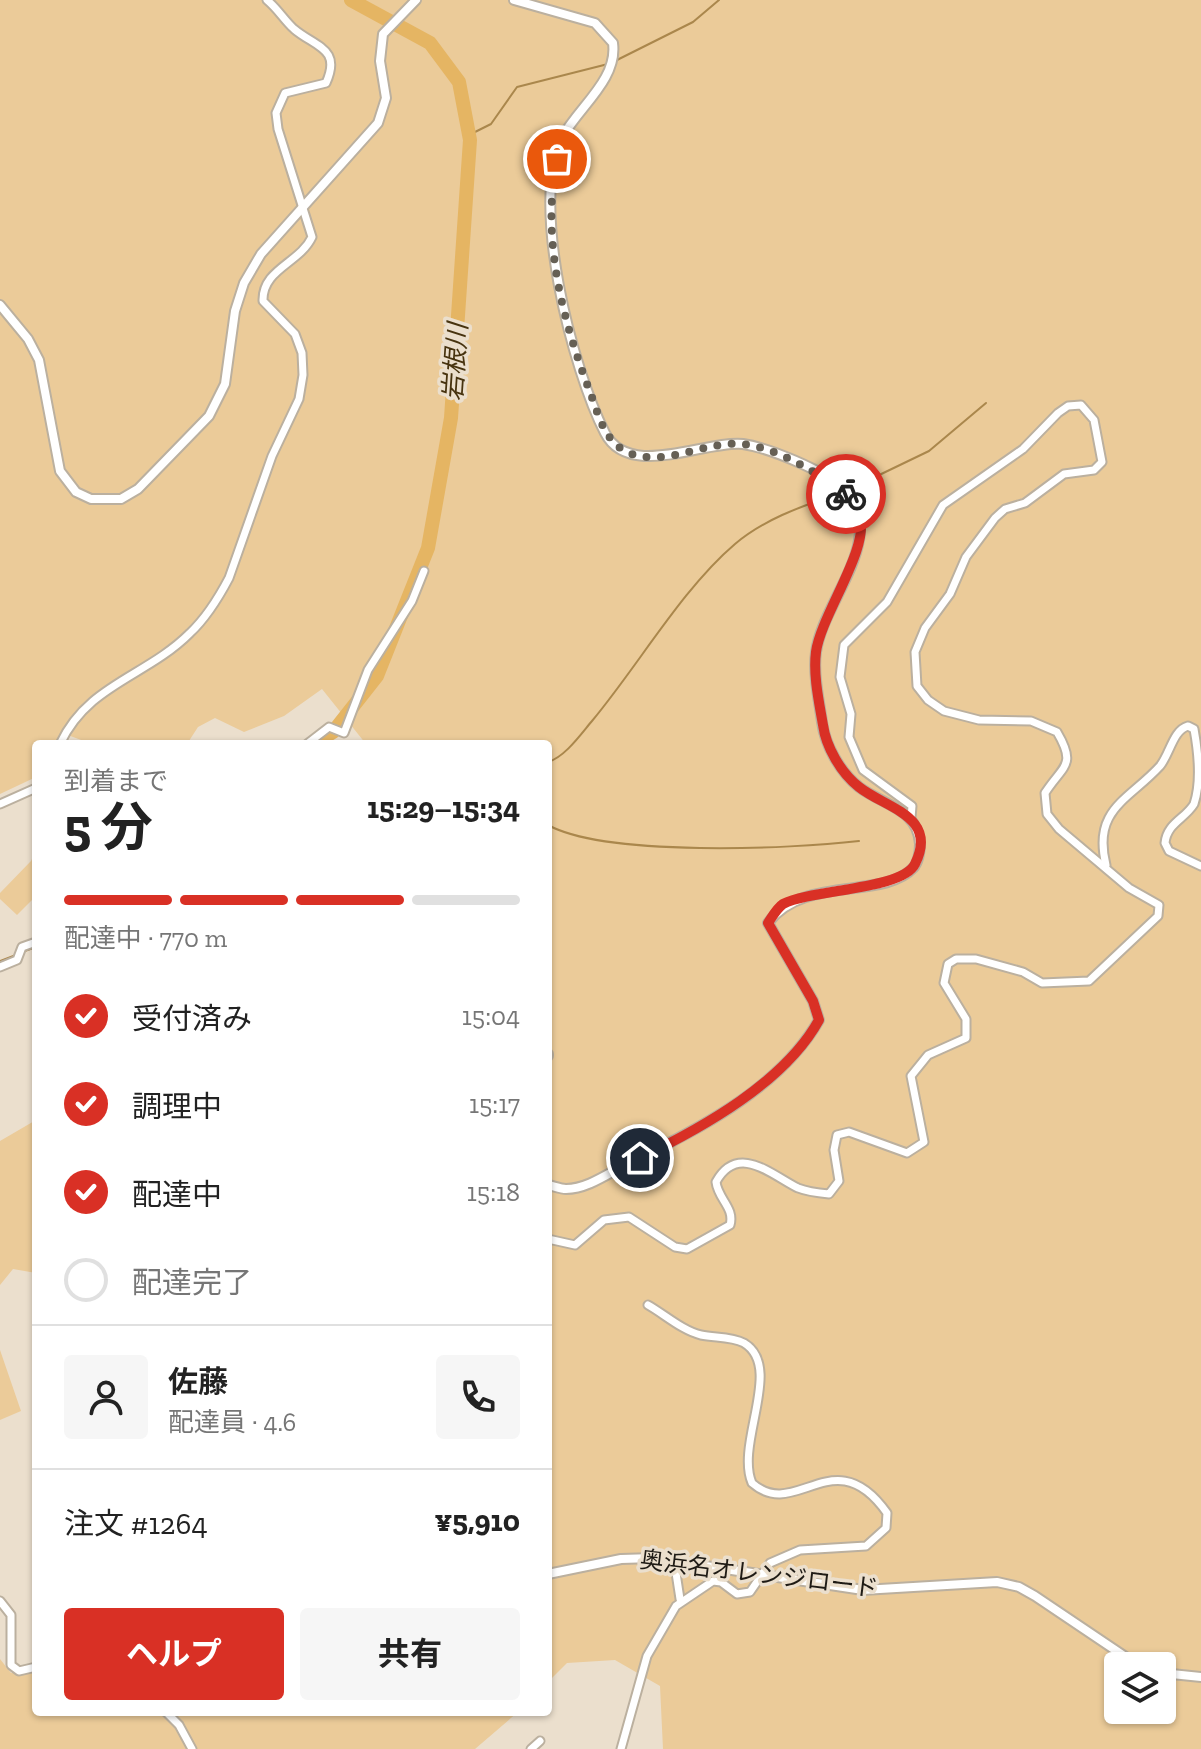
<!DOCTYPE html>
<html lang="ja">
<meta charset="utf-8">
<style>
:root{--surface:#fff;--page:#f6f6f6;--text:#222;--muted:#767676;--line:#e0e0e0;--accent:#d93025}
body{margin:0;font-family:"Zilla Slab","Noto Sans JP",serif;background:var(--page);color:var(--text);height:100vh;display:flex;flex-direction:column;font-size:30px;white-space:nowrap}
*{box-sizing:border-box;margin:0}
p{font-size:26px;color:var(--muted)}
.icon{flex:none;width:44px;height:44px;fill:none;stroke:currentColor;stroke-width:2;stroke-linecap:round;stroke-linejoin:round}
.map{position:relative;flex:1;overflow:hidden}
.panel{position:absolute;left:32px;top:740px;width:520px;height:976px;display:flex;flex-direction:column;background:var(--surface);border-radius:8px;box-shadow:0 2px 6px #0004}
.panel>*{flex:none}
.fabs{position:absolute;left:1104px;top:1652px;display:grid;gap:16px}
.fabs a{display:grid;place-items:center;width:72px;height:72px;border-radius:8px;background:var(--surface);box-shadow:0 2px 6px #0004;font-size:40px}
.pin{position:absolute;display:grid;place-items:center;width:68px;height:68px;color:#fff;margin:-34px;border:4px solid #fff;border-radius:50%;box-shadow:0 2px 8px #0007}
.courier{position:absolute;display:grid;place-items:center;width:80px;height:80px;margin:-40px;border:6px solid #d93025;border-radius:50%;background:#fff;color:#222;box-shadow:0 2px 10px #0007}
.head em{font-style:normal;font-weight:700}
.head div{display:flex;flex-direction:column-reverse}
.head{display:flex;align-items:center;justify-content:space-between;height:136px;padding:0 32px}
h1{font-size:52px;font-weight:700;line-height:60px}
.bar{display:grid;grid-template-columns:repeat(4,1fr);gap:12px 8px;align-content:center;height:96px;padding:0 32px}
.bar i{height:10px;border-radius:6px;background:var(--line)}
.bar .selected{background:var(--accent)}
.bar p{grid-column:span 4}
.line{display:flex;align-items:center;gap:20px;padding:0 32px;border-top:2px solid var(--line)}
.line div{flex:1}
.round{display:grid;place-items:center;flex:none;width:84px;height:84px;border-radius:8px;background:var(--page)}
ol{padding:0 32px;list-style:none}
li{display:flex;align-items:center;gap:24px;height:88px}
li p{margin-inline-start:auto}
li .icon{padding:8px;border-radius:50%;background:var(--accent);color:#fff;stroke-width:4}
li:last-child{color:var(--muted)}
li i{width:44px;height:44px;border:4px solid var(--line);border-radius:50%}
.cta{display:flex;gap:16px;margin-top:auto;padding:16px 32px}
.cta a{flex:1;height:92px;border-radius:8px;background:var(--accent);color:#fff;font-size:32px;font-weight:700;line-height:92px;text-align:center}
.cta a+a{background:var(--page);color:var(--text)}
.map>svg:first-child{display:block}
</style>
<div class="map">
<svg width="1201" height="1749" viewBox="0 0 1201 1749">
<rect width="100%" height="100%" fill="#ebdfcd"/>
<!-- green -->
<g fill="#ebcb99" fill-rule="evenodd">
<path d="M 0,0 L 1201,0 L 1201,1749 L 663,1749 L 660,1686 L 615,1660 L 567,1663 L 548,1682 L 548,744 L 366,744 L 322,689 L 284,716 L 244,732 L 215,718 L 198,727 L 187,744 L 92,744 L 65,734 L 58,744 L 36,744 L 36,777 L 0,794 ZM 1118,1666 L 1162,1666 L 1162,1710 L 1118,1710 Z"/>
<path d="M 36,850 L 36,896 L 17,915 L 0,899 L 0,893 L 31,861 Z"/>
<path d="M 36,1120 L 36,1273 L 13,1269 L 0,1285 L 0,1141 Z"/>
<path d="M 0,1350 L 21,1411 L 0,1420 Z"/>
<path d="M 0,1659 L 11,1673 L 36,1667 L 36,1712 L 518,1712 L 475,1749 L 0,1749 Z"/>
</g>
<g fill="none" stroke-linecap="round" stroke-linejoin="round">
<!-- stream -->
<g stroke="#aa874c" stroke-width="2">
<path d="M 617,60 L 693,22 L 719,0"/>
<path d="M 469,135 L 491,124 L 517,87 L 608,64"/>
<path d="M 846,491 L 929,451 L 986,403"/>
<path d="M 548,762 C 565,757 581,734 592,721 C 638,666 682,589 735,544 C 766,518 803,506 840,493"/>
<path d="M 548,825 C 606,857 791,849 859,841"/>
<path d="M 22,952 L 36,947"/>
<path d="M 0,961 L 16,955"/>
</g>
<!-- river -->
<path stroke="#e5b563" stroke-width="14" d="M 313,744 L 333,732 L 377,676 L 428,548 L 451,418 L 470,140 L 459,82 L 430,43 L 351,0"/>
<defs>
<g id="minor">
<path d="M 60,744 C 88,684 146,677 190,633 C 206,618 219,597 229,578 L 272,456 L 299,399 L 303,375 L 302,353 L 295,334 L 263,301 C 262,269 300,263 312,237 L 278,129 L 276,113 L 285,93 L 326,83 C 342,48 315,47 294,29 C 284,20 278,9 267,0"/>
<path d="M 307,744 L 329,727 L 344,733 L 368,670 L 412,601 L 424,571"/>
<path d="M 0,804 L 36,788"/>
<path d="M 1106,865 C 1092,809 1129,800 1160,766 C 1170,754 1173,730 1188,726 L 1194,729 C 1198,751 1201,783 1194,804 C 1185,819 1167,823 1165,843 L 1169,851 L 1201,866"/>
<path d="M 0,967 L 17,960 L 22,947 L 36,942"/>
<path d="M 548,1239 L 575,1245 L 604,1220 L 629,1217 L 675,1247 L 687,1249 L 730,1225 C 735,1208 718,1199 716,1182 C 738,1142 773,1176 798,1188 C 808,1192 818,1193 829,1194 L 839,1181 L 834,1150 L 837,1135 L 849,1132 L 907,1153 L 924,1142 L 911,1076 L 928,1055 L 966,1038 L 966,1019 L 944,983 L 948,964 L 956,959 L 976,959 L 1023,972 L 1042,983 L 1089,981 L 1158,916 L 1159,905 L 1129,888 L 1059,829 L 1047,814 L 1045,793 C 1063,765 1077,766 1057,732 L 1031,721 L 979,720 L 944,711 L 928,700 L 917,686 L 915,652 L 925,628 L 950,594 L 966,557 L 995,518 L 1005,509 L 1025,503 L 1064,474 L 1094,470 L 1102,462 L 1094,420 L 1081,405 L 1068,406 L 1058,413 L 1023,449 L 943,505 L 887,602 L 844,645 L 840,677 L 851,714 L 849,737 L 863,770 L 912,806 L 911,818"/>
<path d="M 674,1560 L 680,1599"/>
<path d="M 0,1601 L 11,1615 L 11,1665 L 19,1671 L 36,1667"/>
<path d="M 166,1712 L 179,1725 L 192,1749"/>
<path d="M 531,1749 L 540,1741"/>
<path d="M 621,1749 L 647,1656 L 676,1606 L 713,1581 L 721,1582 L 737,1594 L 750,1592 L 770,1563 L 800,1550 L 866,1546 L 886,1528 L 887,1513 C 834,1438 796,1522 752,1483 C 735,1443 784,1367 744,1343 C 731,1336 715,1338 701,1335 C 683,1331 664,1314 648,1305"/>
</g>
<g id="tertiary">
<path d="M 514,0 L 595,23 L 613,43 C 618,79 579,107 563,136 C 528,200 573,371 605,433 C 629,480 705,440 743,444 C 769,448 823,470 842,488 C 892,536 823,599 816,652 C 813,674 819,700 822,722 C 825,745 840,772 859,787 C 883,805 918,809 920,844 C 920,852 918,863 913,868 C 883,900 803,875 768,923 L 813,1001 L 819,1020 C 780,1089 692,1133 623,1166 C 606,1175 586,1189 566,1189 C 560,1189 554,1186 548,1185"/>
<path d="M 0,305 L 28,339 L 39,360 L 60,471 L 76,492 L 91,499 L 121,499 L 138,489 L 209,416 L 225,384 L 235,311 L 244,283 L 261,254 L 378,123 L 386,98 L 380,61 L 383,34 L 416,0"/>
<path d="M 548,1054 L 548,1056"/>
<path d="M 548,1574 L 621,1559 L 653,1558 L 863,1590 L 997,1582 L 1019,1587 L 1035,1596 L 1139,1666"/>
<path d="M 1162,1673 L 1201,1677"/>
</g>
</defs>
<!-- minor casing -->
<use href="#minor" stroke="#bbb09f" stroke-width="11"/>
<!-- tertiary casing -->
<use href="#tertiary" stroke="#bbb09f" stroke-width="12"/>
<!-- minor -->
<use href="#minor" stroke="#fff" stroke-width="7"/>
<!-- tertiary -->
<use href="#tertiary" stroke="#fff" stroke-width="8"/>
</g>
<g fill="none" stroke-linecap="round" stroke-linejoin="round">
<!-- done -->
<path stroke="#666055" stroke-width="8" stroke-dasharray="0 14.4" d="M 557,159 C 541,237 562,319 590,392 C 599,416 605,445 632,454 C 668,466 706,441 741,444 C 777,447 811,471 841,488 L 846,494"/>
<!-- route -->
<path stroke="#d93025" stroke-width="10" d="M 640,1158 C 702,1128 785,1082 819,1020 L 813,1001 L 768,923 C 772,917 777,908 783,904 C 812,889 902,890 915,864 C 939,816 885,808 859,787 C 841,773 826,747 823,725 C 819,702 813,675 816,652 C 821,615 872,545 859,515 C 856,508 850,501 846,494"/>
</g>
<g text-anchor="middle" stroke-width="7" stroke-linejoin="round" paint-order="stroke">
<!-- street labels -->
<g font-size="24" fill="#1f1b15" stroke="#ebdfcd">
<text transform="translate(759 1574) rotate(7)" y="8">奥浜名オレンジロード</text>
</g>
<!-- water labels -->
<g font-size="26" font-style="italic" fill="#47330f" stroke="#ebdfcd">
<text transform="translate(455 362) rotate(-86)" y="9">岩根川</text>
</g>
</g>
</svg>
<div class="fabs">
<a><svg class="icon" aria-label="layers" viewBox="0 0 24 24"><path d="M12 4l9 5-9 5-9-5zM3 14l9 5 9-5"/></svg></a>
</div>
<div class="pin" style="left:557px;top:159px;background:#ea580c"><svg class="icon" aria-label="bag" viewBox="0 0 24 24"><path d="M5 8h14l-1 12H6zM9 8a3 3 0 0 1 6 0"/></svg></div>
<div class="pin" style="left:640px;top:1158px;background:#1f2937"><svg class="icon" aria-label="home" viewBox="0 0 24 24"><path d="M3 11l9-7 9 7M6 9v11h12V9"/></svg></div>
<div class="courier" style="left:846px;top:494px"><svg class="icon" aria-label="bike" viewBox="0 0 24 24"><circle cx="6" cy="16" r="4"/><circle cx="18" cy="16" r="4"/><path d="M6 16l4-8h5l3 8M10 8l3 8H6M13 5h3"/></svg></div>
<section class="panel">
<div class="head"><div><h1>5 分</h1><p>到着まで</p></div><em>15:29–15:34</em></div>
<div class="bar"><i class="selected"></i><i class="selected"></i><i class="selected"></i><i></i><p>配達中 · 770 m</p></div>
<ol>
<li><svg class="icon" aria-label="check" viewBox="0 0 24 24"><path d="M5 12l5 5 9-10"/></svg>受付済み<p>15:04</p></li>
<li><svg class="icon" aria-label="check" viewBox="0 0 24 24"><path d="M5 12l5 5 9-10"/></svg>調理中<p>15:17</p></li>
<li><svg class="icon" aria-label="check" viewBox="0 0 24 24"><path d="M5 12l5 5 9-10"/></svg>配達中<p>15:18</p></li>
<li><i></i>配達完了</li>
</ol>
<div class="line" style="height:144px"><a class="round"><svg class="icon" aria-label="person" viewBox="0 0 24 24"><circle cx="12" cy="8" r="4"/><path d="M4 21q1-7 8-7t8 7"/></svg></a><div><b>佐藤</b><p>配達員 · 4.6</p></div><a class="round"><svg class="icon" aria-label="phone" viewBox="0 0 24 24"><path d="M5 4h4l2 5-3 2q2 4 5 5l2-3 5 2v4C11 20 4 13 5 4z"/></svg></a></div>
<div class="line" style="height:104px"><div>注文 #1264</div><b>¥5,910</b></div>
<div class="cta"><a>ヘルプ</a><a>共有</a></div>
</section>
</div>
